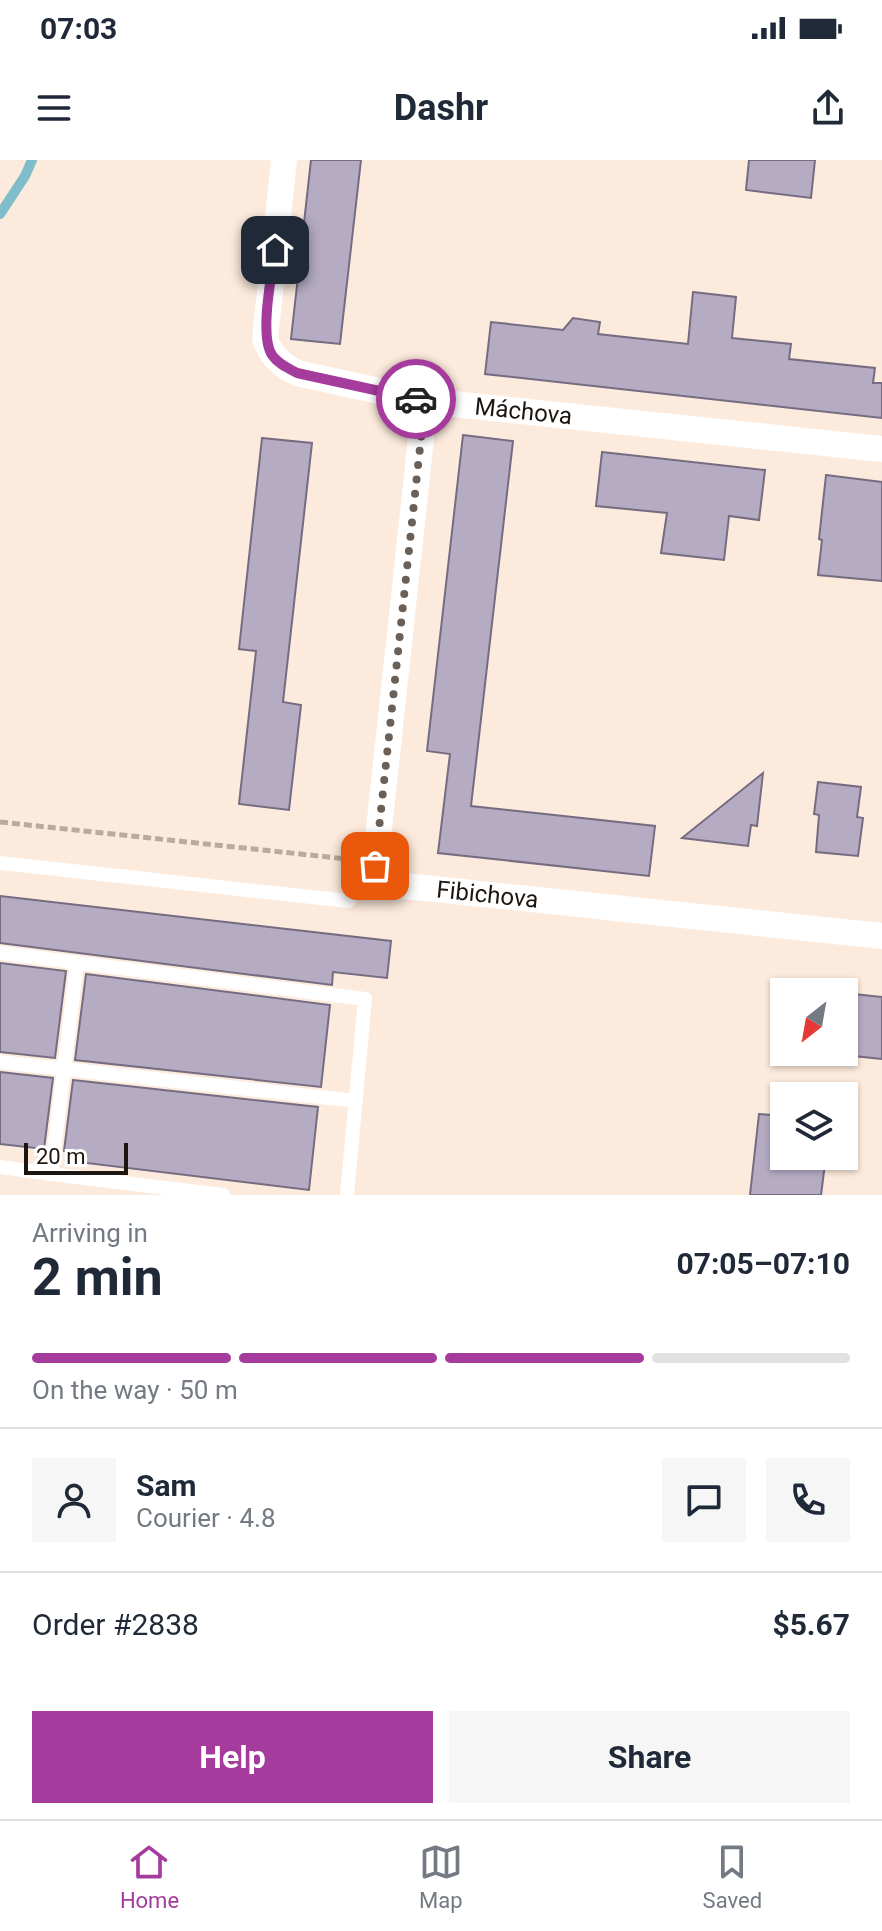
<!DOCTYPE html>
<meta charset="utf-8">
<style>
:root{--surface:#fff;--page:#f6f6f7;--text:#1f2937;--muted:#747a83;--line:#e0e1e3;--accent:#a53b9c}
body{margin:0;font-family:Roboto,sans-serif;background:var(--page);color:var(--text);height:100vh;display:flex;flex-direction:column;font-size:30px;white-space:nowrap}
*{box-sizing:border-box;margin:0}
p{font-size:26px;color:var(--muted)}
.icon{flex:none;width:44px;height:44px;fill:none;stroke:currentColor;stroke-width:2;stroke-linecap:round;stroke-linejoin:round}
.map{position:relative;height:1035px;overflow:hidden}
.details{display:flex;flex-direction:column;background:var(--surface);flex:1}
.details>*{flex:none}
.needle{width:52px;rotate:211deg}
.buttons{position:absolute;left:770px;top:818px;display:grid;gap:16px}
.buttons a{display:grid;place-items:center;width:88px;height:88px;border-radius:0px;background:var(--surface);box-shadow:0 2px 6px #0004;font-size:40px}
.scale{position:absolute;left:24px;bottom:20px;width:104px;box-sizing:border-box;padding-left:8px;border:4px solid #1d1610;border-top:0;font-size:22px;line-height:28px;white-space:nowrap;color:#1d1610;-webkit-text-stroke:6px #fff;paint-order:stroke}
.pin{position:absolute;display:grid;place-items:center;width:68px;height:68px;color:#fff;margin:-34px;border-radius:16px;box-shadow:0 4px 12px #0006}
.courier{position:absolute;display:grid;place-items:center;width:80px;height:80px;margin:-40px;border:6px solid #a53b9c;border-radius:50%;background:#fff;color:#222;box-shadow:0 2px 10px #0007}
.summary em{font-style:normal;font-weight:700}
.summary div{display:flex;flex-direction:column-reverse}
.summary{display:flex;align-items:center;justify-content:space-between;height:136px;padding:0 32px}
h1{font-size:52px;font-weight:700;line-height:60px}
.bar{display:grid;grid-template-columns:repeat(4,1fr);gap:12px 8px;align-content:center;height:96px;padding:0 32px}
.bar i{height:10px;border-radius:6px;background:var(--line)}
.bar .on{background:var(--accent)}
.bar p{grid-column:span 4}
.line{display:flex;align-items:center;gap:20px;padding:0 32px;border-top:2px solid var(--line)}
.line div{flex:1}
.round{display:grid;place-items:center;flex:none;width:84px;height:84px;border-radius:0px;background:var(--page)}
.action{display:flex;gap:16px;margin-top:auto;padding:16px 32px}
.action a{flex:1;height:92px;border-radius:0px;background:var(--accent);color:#fff;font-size:32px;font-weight:700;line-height:92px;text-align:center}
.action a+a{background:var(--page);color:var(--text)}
.status{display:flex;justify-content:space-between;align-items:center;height:56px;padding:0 40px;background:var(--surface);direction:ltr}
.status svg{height:22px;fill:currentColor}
header{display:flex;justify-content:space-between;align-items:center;height:104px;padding:0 32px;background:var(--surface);font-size:36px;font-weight:700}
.tabs{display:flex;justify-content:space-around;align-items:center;height:112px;border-top:2px solid var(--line);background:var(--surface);font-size:22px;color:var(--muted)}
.tabs a{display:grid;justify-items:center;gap:4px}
.tabs .on{color:var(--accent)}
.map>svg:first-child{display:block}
</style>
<div class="status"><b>07:03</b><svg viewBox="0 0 49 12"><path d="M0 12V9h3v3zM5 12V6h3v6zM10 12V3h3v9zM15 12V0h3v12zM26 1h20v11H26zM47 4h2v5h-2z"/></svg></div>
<header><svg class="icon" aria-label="menu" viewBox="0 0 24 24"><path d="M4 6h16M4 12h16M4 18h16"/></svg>Dashr<svg class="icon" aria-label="share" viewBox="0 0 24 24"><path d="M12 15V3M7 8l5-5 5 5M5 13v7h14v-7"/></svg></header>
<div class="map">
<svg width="882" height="1035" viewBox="0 0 882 1035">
<rect width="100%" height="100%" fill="#fceadc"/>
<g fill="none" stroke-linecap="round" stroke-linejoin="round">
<!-- stream -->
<path stroke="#7fbdca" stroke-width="10" d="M 0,54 L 25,16 L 32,0"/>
</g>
<!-- building -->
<g fill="#b5acc3" stroke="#756c81" stroke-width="2">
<path d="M 311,0 L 361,0 L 340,184 L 291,179 Z"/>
<path d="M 749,0 L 815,0 L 811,38 L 746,30 Z"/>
<path d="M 693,132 L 736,137 L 732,178 L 791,184 L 789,199 L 875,208 L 873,223 L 882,223 L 882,258 L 485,214 L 491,162 L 563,170 L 573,158 L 600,162 L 598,174 L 688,184 Z"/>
<path d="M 463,275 L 513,281 L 471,646 L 655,666 L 649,716 L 438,693 L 450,594 L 427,591 Z"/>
<path d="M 262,278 L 312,283 L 283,542 L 301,545 L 289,650 L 239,644 L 256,491 L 239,489 Z"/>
<path d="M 602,292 L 765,310 L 759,360 L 729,356 L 724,400 L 661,393 L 667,353 L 596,346 Z"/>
<path d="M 826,315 L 882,322 L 882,421 L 818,415 L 822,380 L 819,379 Z"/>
<path d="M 763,613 L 757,666 L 751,665 L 748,686 L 682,678 Z"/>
<path d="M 818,622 L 861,627 L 857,657 L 863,658 L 858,696 L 816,692 L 819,655 L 814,654 Z"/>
<path d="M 0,736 L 391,781 L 387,818 L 333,812 L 332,825 L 0,783 Z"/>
<path d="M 0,803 L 66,811 L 55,898 L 0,892 Z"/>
<path d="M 86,814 L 330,845 L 321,927 L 75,900 Z"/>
<path d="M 844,833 L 882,837 L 882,899 L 844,895 Z"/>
<path d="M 0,912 L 53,918 L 44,989 L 0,984 Z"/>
<path d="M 73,920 L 318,947 L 309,1030 L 78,1002 L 80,993 L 64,991 Z"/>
<path d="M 759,954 L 784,956 L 784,996 L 826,996 L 821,1035 L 750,1035 Z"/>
</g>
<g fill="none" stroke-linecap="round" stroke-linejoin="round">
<!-- path -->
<path stroke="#b9aa9e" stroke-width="5" stroke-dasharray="8 4" stroke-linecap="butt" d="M 0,662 L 347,699"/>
<!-- service -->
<g stroke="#fff" stroke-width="14">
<path d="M 0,703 L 348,741 L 375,706"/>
<path d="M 0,793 L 365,839 L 347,1035"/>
<path d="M 77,803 L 51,1014 L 223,1035"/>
<path d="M 0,902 L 356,941"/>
<path d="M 0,1007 L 51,1014"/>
</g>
<!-- minor -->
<g stroke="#fff" stroke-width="26">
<path id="s1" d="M 284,0 L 265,179 C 272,197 280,204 297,213 L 425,241 L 882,289"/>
<path id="s2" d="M 425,241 L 375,706 L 396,725 L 882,776"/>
</g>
</g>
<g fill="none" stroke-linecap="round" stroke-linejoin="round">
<!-- done -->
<path stroke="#6b6057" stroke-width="8" stroke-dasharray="0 14.4" d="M 375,706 L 425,241 L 416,239"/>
<!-- route -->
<path stroke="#a53b9c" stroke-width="10" d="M 275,90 C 272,114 259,175 272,195 C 278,204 288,208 297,213 L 416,239"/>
</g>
<g text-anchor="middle" stroke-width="8" stroke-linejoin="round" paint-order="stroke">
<!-- street labels -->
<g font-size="24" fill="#1d1610" stroke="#fff">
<text dy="8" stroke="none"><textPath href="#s1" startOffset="458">Máchova</textPath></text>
<text dy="8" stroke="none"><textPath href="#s2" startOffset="588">Fibichova</textPath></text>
</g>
</g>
</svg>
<div class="buttons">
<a><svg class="needle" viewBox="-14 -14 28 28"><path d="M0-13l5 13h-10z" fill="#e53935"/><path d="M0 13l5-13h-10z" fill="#747a83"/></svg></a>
<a><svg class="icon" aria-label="layers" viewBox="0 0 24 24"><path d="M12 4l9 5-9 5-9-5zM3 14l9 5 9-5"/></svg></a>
</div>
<div class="scale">20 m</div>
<div class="pin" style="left:375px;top:706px;background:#ea580c"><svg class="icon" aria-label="bag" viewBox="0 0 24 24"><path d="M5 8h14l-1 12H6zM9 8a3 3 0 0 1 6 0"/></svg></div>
<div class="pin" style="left:275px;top:90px;background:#1f2937"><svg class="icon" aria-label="home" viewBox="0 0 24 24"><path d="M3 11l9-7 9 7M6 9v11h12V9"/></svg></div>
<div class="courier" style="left:416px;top:239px"><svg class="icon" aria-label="car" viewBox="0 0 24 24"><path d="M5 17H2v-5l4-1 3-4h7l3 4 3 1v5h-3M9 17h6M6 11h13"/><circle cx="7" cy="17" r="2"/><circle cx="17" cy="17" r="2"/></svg></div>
</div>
<section class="details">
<div class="summary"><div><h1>2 min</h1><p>Arriving in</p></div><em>07:05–07:10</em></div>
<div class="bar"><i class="on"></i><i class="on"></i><i class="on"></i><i></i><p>On the way · 50 m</p></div>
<div class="line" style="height:144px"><a class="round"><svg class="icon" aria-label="person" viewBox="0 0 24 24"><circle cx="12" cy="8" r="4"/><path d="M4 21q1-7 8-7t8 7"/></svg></a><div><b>Sam</b><p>Courier · 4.8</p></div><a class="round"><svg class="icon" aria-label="chat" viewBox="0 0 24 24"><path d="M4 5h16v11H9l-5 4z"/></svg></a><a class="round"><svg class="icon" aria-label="phone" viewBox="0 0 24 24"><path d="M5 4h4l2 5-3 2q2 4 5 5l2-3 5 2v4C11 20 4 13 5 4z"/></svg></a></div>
<div class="line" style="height:104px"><div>Order #2838</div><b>$5.67</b></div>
<div class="action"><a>Help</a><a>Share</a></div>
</section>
<nav class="tabs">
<a class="on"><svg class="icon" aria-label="home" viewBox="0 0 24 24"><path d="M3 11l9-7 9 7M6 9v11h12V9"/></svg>Home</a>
<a><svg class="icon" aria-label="map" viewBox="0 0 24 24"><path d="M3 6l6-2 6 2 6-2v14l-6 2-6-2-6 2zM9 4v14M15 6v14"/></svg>Map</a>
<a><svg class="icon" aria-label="saved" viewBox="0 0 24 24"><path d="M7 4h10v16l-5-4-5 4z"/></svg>Saved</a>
</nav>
